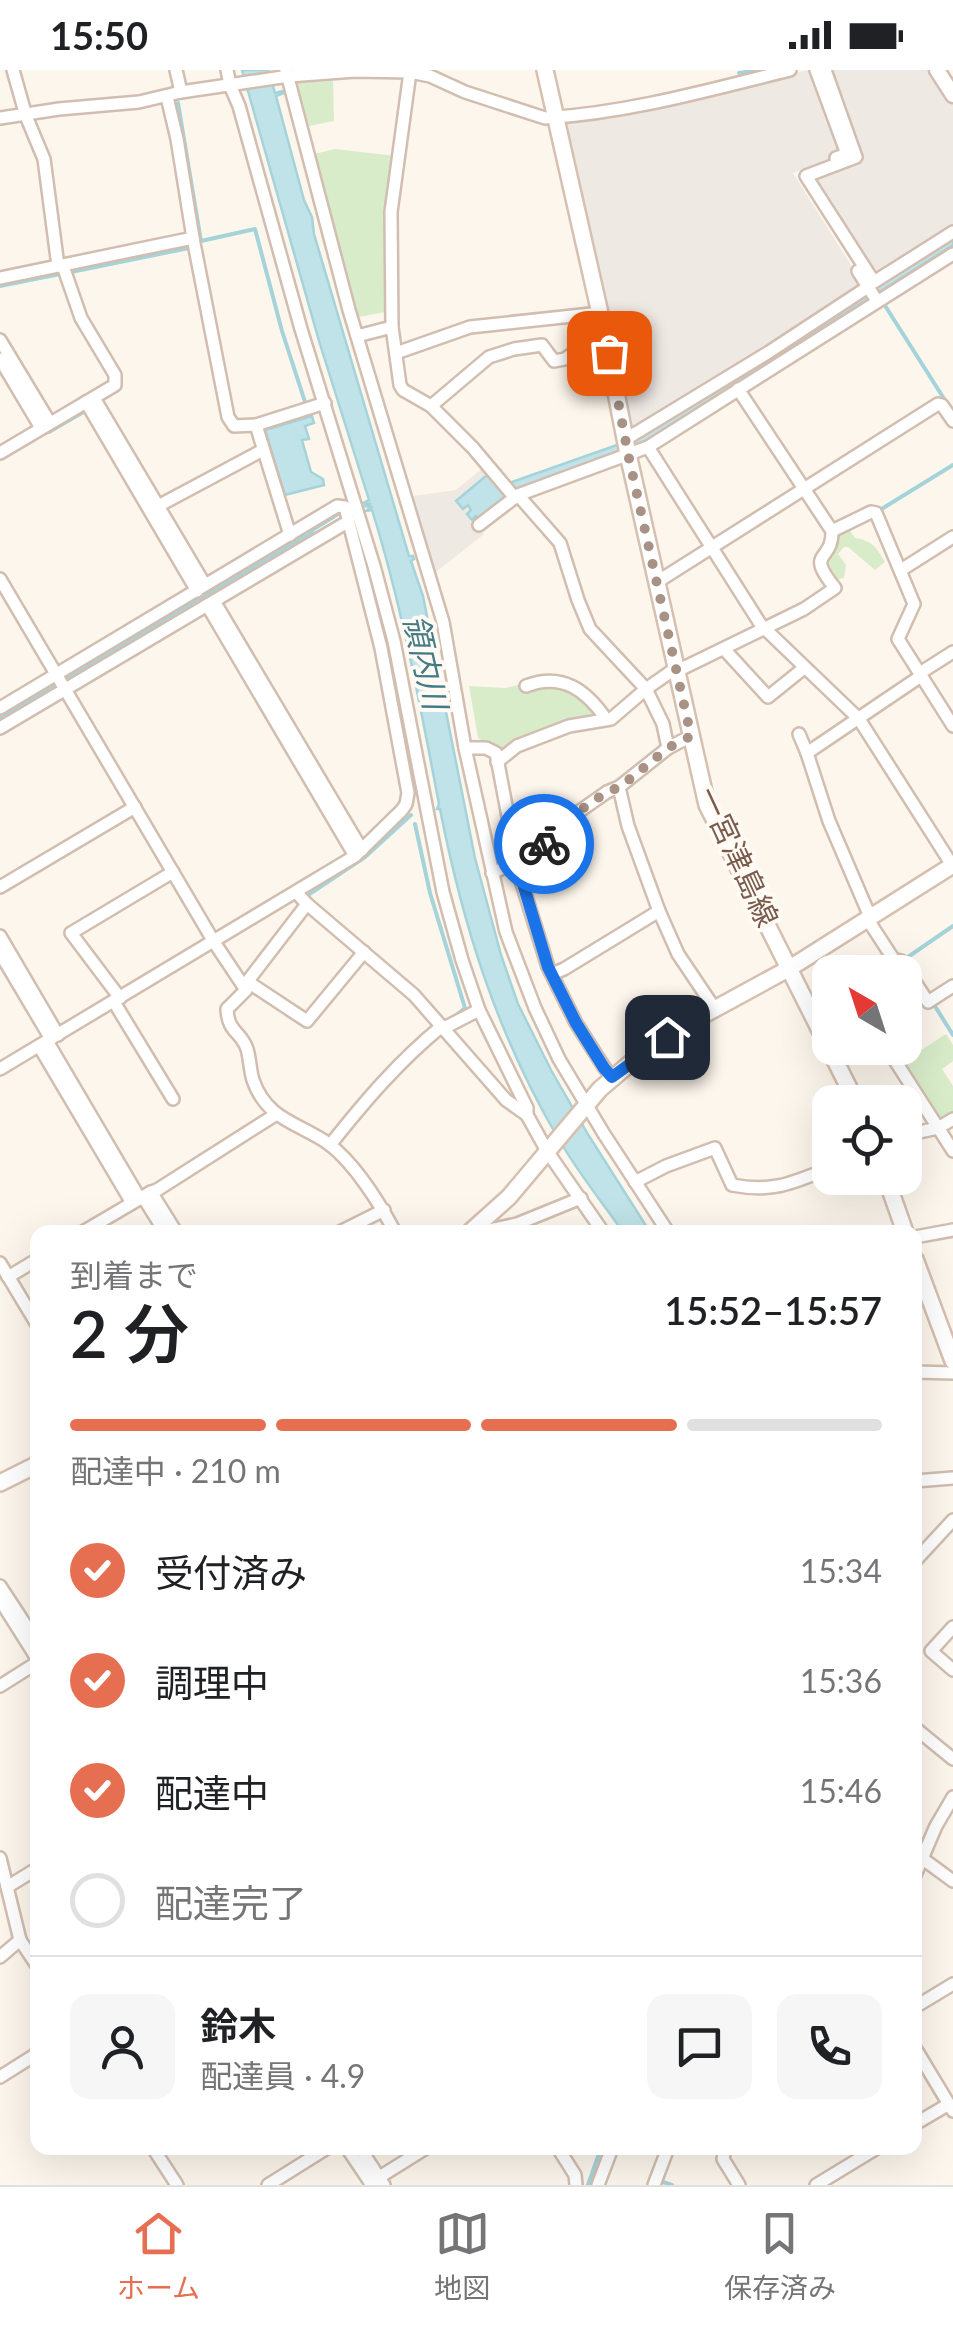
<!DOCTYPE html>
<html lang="ja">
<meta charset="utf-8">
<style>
:root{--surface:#fff;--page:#f6f6f6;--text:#202124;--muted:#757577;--line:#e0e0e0;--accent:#e76f51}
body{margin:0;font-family:Lato,"Noto Sans JP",sans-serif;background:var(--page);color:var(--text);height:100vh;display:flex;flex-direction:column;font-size:38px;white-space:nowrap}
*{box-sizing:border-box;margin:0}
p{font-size:32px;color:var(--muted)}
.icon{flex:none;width:55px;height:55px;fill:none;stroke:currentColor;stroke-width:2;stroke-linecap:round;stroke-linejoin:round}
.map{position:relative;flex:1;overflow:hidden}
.panel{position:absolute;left:30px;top:1155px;width:892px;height:930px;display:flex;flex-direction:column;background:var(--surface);border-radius:20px;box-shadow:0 10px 40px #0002}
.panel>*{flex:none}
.needle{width:65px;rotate:321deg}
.buttons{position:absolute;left:812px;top:885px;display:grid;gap:20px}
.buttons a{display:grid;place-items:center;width:110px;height:110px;border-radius:20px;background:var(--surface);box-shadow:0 10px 40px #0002;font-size:50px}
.pin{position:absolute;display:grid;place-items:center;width:85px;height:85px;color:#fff;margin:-42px;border-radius:20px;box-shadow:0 5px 15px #0006}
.courier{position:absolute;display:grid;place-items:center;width:100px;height:100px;margin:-50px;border:8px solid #1a73e8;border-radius:50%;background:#fff;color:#222;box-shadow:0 2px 12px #0007}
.overview em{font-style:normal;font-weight:600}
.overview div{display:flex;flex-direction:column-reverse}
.overview{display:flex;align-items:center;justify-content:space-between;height:170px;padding:0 40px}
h1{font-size:65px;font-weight:600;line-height:75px}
.bar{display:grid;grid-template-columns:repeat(4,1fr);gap:15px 10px;align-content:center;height:120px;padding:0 40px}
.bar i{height:12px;border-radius:8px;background:var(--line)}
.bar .active{background:var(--accent)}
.bar p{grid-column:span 4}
.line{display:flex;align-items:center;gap:25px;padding:0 40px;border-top:2px solid var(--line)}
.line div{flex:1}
.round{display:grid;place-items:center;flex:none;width:105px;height:105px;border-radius:20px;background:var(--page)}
ol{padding:0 40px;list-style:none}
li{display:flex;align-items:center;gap:30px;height:110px}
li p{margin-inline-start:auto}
li .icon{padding:10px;border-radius:50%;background:var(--accent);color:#fff;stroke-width:4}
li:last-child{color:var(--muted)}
li i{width:55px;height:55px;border:5px solid var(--line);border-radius:50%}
.status{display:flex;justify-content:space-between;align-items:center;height:70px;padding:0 50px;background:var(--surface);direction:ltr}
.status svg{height:28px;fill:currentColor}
.dock{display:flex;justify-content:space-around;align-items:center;height:140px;border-top:2px solid var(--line);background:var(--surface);font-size:28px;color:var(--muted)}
.dock a{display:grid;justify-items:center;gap:5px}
.dock .active{color:var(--accent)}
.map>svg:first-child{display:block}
</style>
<div class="status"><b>15:50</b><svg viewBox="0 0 49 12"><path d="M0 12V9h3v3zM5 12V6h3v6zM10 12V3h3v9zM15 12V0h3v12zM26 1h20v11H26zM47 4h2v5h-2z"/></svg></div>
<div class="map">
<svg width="953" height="2115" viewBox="0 0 953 2115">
<rect width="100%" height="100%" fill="#fdf6ec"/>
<!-- industrial -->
<g fill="#efe9e4">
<path d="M 808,0 L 813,0 L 843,83 L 793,103 L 864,216 L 632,365 L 562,55 L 565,52 L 610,48 Z"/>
<path d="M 827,0 L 930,0 L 953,35 L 953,157 L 873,207 L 810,107 L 858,88 Z"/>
<path d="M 484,397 L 490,404 L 460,426 L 463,430 L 463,439 L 468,435 L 472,440 L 467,444 L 477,446 L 480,450 L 476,453 L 484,464 L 436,502 L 413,426 L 456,420 Z"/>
</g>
<!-- green -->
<g fill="#d8ecc9">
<path d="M 333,11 L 334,51 L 309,56 L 297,13 Z"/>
<path d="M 335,79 L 396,86 L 390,241 L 354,248 L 310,85 Z"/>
<path d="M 848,458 L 855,468 C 872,470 877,478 885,492 L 875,500 L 848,477 L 844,477 L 838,484 L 846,495 L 844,508 L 833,510 L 823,491 L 835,465 Z"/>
<path d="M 524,614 L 573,619 L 597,641 L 593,648 L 512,673 L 500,682 L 478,668 L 469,616 L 505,618 Z"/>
<path d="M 946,964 L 953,975 L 953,991 L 942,999 L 953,1016 L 953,1046 L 939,1053 L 901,993 Z"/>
</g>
<!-- water -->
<g fill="#bfe3e8" stroke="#a5d3da" stroke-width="2.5">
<path d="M 242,0 L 268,0 L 275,23 L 283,21 L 284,23 L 276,26 L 304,130 L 312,147 L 314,164 L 409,486 L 413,486 L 414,489 L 411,491 L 423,526 L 475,788 L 501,885 L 518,934 L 551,1000 L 589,1066 L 650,1162 L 623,1162 C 601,1131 577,1101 558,1068 C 497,964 463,856 440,739 L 437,739 L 439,734 C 420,635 402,536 372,440 L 366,441 L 371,437 L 364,436 L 371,434 L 363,433 L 369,430 L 319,271 Z"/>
<path d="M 953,169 L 953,175 L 642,373 L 517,419 L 479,448 L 476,446 L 472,450 L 467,444 L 471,440 L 468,435 L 463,439 L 456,431 L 487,405 L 490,404 L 499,415 L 512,412 L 637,368 Z"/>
<path d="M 312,346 L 314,353 L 305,356 L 309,369 L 302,370 L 311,402 L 323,409 L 324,415 L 285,425 L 265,360 Z"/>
</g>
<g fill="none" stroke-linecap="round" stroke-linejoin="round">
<!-- stream -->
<g stroke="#a5d3da" stroke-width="4">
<path d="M 739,3 L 758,0"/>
<path d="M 178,33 L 201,171 L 255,159 L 282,261 L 306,335"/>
<path d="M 71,202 L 189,178"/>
<path d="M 0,216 L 60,204"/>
<path d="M 884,234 L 948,335"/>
<path d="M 49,362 L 85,341"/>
<path d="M 880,440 L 953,395"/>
<path d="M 309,462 L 338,444"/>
<path d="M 65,609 L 305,466 L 317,463 L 340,450"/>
<path d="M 0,648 L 56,614"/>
<path d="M 415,754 L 430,823 L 465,938 L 455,946"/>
<path d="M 308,825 L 365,787 L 411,745"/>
<path d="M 905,889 L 953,856"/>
<path d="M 933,933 L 953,965"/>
<path d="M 30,1873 L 38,1868"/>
<path d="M 663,2112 L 672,2115"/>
<path d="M 588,2115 L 601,2078"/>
</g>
<defs>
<g id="minor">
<path d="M 13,0 L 26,46 L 44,89 L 58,196"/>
<path d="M 176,0 L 181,22"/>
<path d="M 227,0 L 230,15 L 239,36 L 301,259 L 374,496 L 394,571 L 443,822 L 462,890 L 479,940 L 527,1038 L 527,1045 L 547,1081 L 603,1162"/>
<path d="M 286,0 L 349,240 L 443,552 L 465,678 L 506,862 L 535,938 L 559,989 L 604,1064 L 668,1162"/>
<path d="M 816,0 L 847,84 L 836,88"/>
<path d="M 825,0 L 856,87 L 806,106 L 874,212 L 953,162"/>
<path d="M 410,2 L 391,142 L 392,257 L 400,315 L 403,320 L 431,336 L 473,378 L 515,428"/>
<path d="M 167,27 L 177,69 L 193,168 L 228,347 L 234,356 L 256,355 L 290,465"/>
<path d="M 0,48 L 59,39 L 139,32 L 181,22 L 289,6 L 355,1 L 410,2 L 430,6 L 465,22 L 545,48 C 628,43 709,20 790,0"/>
<path d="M 858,201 L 877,231"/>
<path d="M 0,208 L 193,168"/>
<path d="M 357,266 L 392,257"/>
<path d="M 0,270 L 50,353"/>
<path d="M 396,283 L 470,257 L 600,243"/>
<path d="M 0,289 L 41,358"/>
<path d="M 738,319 L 832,461 L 871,442 L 876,443 L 914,534 L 898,569 L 953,656"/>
<path d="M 94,328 L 205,515"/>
<path d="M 86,332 L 197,521"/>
<path d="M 431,336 L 489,287 L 514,279 L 542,275 L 554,291 L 565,289 L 604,261"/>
<path d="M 256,355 L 325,333"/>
<path d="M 626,369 L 769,282 L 868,217"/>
<path d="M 648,377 L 761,555 L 859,649 L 952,795"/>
<path d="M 0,383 L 115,315 L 115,305 L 81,248 L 63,196"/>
<path d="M 518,425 L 560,473 L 578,530 L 590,559 L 646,619 L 676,598"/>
<path d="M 158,436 L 263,380"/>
<path d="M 479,455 L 518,425 L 648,377 L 953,184"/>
<path d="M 901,500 L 953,467"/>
<path d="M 0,509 L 214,872 L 246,920 L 227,939 C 228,963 241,961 247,979 C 250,989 250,1001 253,1010 C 267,1051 300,1053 329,1074 C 355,1094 380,1134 395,1162"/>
<path d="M 657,512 L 938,334 L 942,335 L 953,351"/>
<path d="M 214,531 L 362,780"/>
<path d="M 207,535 L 355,786"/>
<path d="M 724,579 L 768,627 L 804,598"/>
<path d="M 677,601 L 804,539 L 835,518 C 804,480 833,493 832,461"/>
<path d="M 920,603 L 953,582"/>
<path d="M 526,616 C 562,602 586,620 606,649"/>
<path d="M 0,638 L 337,436 L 345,437 L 381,578 L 408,723 L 406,734 L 402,740 L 355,786 L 0,999"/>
<path d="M 0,658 L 349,451"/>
<path d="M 799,664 L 807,683"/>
<path d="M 691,666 L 668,678 L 619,717 L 628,756 L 659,841 L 678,884 L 715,939"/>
<path d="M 465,678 L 486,678 L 496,683 L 519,804 L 548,897 L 576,953 L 604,997 L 612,1007"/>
<path d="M 497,692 L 517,676 L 569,656 L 611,649 L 646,619 L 663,654 L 668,678"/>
<path d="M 492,803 L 535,784 L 567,750 L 607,722 L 619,717"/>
<path d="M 0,817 L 135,737"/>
<path d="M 296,822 L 307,834 L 414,925 L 506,1030 L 527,1045"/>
<path d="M 871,849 L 829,751 L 807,683 L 921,606"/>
<path d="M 868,850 L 894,890 L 901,891 L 928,932 L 953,916"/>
<path d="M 0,866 L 58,965"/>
<path d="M 0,883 L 51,969"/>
<path d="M 552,904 L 564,899 L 659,841"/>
<path d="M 248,912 L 307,951 L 364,882"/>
<path d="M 244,916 L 307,834"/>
<path d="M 120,928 L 71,863 L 173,802"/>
<path d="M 114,932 L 173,1029"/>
<path d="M 444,958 L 479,940"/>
<path d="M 47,971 L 140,1129"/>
<path d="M 39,976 L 132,1133"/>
<path d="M 887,978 L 953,1081"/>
<path d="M 905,1065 L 938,1058 L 953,1049"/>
<path d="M 330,1075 C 365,1031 399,991 442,956"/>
<path d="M 635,1112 L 666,1096 L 715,1078 L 732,1115 C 773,1123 792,1113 830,1098"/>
<path d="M 151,1122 L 176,1162"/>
<path d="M 143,1127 L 165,1162"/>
<path d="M 83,1162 L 151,1122 L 157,1120 L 275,1045"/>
<path d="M 340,1162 L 384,1140"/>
<path d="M 480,1162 L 517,1154 L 581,1128"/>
<path d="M 915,1167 L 953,1160"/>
<path d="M 0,1193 L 38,1256"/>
<path d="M 8,1207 L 38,1189"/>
<path d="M 915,1302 L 953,1303"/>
<path d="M 915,1411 L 953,1408"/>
<path d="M 915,1491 L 953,1450"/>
<path d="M 0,1516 L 38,1574"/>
<path d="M 0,1530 L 38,1590"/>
<path d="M 953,1557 L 931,1581 L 953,1600"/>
<path d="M 0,1616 L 38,1592"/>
<path d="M 915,1658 L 953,1689"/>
<path d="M 0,1788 L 20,1870 L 38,1897"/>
<path d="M 923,1789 L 953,1811"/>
<path d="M 915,1805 L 936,1756 L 953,1727"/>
<path d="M 7,1817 L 38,1798"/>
<path d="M 0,1887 L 20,1870"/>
<path d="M 915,1937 L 953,1914"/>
<path d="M 915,1978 L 953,2041"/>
<path d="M 0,2007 L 38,1983"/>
<path d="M 915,2054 L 949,2034"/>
<path d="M 153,2078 L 177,2115"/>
<path d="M 347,2078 L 372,2115"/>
<path d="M 360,2078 L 384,2115"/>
<path d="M 558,2078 L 575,2105 L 576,2115"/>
<path d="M 725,2078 L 723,2089 L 739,2115"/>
<path d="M 370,2113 L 426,2078"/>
<path d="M 268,2115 L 327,2078"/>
<path d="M 598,2115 L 612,2078"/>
<path d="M 654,2115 L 668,2078"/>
<path d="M 816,2115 L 877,2078"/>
</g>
<path id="tertiary" d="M 937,0 L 953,25"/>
<g id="secondary">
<path d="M 545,0 L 604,261 L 628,384 L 707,735 L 856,1032"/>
<path d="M 886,1108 L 905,1162"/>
<path d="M 470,1162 L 509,1127 L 600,1019 L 640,985 L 698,948 L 790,898 L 953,795"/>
<path d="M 915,1189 L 953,1291"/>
<path d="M 0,1413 L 38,1394"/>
</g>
</defs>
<!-- minor casing -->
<use href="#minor" stroke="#d1beb0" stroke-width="16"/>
<!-- tertiary casing -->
<use href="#tertiary" stroke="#d1beb0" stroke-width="19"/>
<!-- secondary casing -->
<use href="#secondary" stroke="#d6c0b0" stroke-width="20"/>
<!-- minor -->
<use href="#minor" stroke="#fff" stroke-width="11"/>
<!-- tertiary -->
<use href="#tertiary" stroke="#fff" stroke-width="14"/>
<!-- secondary -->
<use href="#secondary" stroke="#fff" stroke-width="15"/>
</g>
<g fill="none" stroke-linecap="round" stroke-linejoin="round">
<!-- done -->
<path stroke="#a89285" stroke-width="10" stroke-dasharray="0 18" d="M 544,774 L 579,741 L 607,722 L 620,717 L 668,678 L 691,666 L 628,384 L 609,283"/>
<!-- route -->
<path stroke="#1a73e8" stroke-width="12" d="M 544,774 L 535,784 L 517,793 L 520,804 L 548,897 L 576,953 L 604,998 L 612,1007 L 667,967"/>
</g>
<g text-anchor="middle" stroke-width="8" stroke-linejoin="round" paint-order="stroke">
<!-- street labels -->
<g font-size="30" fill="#7a5c4d" stroke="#fffaf3">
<text transform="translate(737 787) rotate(65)" y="10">一宮津島線</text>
</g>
<!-- water labels -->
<g font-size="32" font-style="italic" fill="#437c86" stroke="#fffaf3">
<text transform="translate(425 592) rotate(77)" y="11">領内川</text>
</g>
</g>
</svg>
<div class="buttons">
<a><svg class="needle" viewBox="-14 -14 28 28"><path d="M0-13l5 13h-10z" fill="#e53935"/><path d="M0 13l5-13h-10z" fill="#757577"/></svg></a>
<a><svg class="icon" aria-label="locate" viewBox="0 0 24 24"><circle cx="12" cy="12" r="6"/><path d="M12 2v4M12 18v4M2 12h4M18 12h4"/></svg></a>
</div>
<div class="pin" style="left:609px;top:283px;background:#ea580c"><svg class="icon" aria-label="bag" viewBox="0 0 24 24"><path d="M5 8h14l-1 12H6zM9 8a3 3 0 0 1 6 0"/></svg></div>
<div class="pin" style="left:667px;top:967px;background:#1f2937"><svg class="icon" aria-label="home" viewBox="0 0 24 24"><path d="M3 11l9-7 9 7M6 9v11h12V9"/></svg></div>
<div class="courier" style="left:544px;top:774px"><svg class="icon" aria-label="bike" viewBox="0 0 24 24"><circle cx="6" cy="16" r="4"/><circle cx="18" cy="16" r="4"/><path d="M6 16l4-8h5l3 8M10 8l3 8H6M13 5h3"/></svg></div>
<section class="panel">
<div class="overview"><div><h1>2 分</h1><p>到着まで</p></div><em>15:52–15:57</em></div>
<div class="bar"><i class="active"></i><i class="active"></i><i class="active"></i><i></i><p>配達中 · 210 m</p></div>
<ol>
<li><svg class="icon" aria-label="check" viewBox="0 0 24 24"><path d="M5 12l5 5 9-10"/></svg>受付済み<p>15:34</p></li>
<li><svg class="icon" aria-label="check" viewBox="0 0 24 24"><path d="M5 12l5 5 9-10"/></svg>調理中<p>15:36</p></li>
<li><svg class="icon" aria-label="check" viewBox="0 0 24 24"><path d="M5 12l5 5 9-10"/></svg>配達中<p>15:46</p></li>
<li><i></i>配達完了</li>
</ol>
<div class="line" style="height:180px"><a class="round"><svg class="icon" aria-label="person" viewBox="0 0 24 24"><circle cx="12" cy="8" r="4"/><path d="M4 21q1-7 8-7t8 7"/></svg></a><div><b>鈴木</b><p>配達員 · 4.9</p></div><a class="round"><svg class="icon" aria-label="chat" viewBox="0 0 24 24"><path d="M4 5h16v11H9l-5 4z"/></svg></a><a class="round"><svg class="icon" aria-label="phone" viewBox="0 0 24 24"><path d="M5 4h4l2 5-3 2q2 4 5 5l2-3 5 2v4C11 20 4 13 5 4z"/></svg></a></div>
</section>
</div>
<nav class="dock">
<a class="active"><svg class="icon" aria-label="home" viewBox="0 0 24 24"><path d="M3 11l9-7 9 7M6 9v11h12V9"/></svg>ホーム</a>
<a><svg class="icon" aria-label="map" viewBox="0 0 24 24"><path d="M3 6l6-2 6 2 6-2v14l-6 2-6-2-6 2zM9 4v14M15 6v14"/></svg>地図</a>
<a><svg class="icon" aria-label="saved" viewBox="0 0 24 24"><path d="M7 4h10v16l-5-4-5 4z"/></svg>保存済み</a>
</nav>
